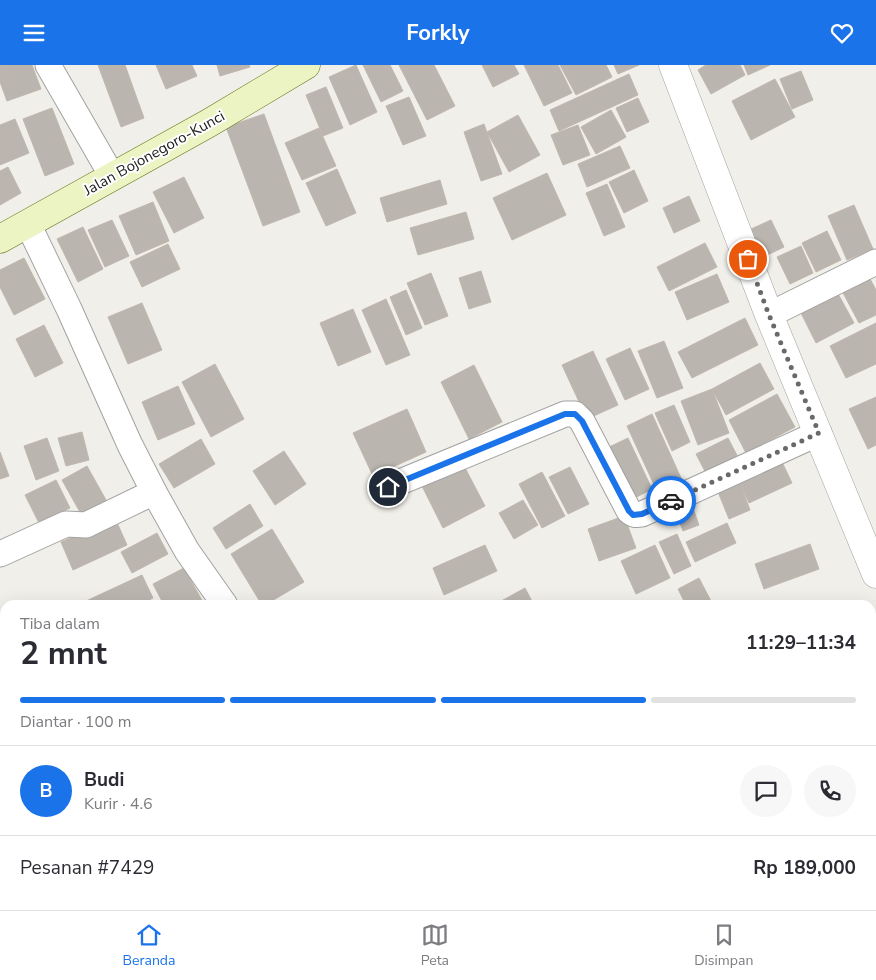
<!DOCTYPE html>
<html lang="id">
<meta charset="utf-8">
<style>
:root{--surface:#fff;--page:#f7f7f7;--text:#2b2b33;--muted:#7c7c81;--line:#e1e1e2;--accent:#1a73e8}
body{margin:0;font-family:"Nunito Sans",sans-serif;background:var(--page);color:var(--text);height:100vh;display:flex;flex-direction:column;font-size:19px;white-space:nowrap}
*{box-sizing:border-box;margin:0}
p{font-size:16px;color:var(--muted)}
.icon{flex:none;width:28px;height:28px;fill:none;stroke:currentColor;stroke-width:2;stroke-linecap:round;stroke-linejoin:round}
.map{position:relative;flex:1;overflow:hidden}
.panel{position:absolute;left:0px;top:535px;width:876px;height:310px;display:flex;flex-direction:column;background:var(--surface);border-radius:15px 15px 0 0;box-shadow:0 5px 20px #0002}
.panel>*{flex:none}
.pin{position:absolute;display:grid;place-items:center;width:42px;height:42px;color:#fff;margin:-21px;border:2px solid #fff;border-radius:50%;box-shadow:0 1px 5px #0007}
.courier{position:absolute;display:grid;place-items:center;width:50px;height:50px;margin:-25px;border:4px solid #1a73e8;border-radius:50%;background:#fff;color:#222;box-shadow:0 1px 6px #0007}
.headline em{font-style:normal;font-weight:700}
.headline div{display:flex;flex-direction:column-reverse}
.headline{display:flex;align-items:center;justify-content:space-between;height:85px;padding:0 20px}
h1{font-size:32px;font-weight:700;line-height:38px}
.bar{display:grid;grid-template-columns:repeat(4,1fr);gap:8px 5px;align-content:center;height:60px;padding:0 20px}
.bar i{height:6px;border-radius:4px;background:var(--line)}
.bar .selected{background:var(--accent)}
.bar p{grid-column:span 4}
.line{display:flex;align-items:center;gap:12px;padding:0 20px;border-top:1px solid var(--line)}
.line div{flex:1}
.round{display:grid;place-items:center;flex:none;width:52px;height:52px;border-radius:26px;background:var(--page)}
header{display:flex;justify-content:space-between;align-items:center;height:65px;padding:0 20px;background:var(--accent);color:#fff;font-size:22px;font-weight:700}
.dock{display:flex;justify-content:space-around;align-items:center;height:70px;border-top:1px solid var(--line);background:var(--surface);font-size:14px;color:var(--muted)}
.dock a{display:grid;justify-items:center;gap:2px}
.dock .selected{color:var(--accent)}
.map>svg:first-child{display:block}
</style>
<header><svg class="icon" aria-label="menu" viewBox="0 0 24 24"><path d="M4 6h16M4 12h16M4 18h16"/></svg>Forkly<svg class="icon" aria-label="heart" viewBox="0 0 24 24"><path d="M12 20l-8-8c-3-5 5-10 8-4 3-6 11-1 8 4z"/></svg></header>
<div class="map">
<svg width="876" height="845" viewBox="0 0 876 845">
<rect width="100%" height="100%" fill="#f1efe9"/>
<!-- building -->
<g fill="#bab5af" stroke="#c1b7ad">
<path d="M 0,0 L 32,0 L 41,24 L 7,36 L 0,17 Z"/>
<path d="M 98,0 L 125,0 L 144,53 L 121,62 Z"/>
<path d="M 156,0 L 192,0 L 197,11 L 166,24 Z"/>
<path d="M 217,0 L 249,0 L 250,2 L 220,11 Z"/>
<path d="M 356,0 L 377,47 L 350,60 L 329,12 Z"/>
<path d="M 363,0 L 390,0 L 403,26 L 381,37 Z"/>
<path d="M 399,0 L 434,0 L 455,41 L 427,55 Z"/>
<path d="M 482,0 L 514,0 L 519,9 L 493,22 Z"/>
<path d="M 524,0 L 558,0 L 572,28 L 544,41 Z"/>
<path d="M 560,0 L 606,0 L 612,12 L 576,30 Z"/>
<path d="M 614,0 L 639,0 L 618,9 Z"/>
<path d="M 706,0 L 740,0 L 745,10 L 711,29 L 698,5 Z"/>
<path d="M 744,0 L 770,0 L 748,10 Z"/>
<path d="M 801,6 L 813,35 L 792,44 L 780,14 Z"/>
<path d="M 629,9 L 638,30 L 559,66 L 550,45 Z"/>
<path d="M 775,14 L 795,52 L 751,75 L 732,36 Z"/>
<path d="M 326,22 L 343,63 L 323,71 L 306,30 Z"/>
<path d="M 409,32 L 426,71 L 403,80 L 386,41 Z"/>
<path d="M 638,33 L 649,57 L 627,67 L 616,43 Z"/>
<path d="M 52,43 L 74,99 L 45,111 L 23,54 Z"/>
<path d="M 611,45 L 626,72 L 596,89 L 581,62 Z"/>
<path d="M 264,49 L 300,147 L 263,161 L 226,62 Z"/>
<path d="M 518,50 L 540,90 L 509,107 L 487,67 Z"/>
<path d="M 15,54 L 29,88 L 0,100 L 0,60 Z"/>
<path d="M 484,59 L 502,109 L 481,116 L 464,67 Z"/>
<path d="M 578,60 L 590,90 L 563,100 L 551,70 Z"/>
<path d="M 319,63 L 336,101 L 302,115 L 285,78 Z"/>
<path d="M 620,81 L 630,103 L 587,122 L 578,99 Z"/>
<path d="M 8,102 L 21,128 L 0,140 L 0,106 Z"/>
<path d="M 337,104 L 356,148 L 326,161 L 306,118 Z"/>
<path d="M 634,105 L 648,136 L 624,148 L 609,117 Z"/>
<path d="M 547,108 L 566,150 L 512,175 L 493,133 Z"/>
<path d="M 184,112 L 204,153 L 174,168 L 153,127 Z"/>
<path d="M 440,115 L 447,139 L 387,157 L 380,133 Z"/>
<path d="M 607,119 L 625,162 L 604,171 L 586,128 Z"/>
<path d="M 689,131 L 700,156 L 674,168 L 663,143 Z"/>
<path d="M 153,137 L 169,176 L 136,190 L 119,151 Z"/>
<path d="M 854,140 L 873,184 L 847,195 L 828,151 Z"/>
<path d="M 466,147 L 474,174 L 418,190 L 410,163 Z"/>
<path d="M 112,155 L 129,191 L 105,202 L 88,165 Z"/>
<path d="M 771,155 L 784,182 L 755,196 L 742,168 Z"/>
<path d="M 83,162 L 103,204 L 78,217 L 57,174 Z"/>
<path d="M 827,166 L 841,195 L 816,207 L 802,178 Z"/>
<path d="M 705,178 L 717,202 L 669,226 L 657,202 Z"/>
<path d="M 168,179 L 180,204 L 142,222 L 130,197 Z"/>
<path d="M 801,181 L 813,208 L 790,219 L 777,192 Z"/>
<path d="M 24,193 L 45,234 L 14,250 L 0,222 L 0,205 Z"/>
<path d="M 481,206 L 491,237 L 469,244 L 459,213 Z"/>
<path d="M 431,208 L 448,251 L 425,260 L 407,218 Z"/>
<path d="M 717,209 L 729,237 L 687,255 L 675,227 Z"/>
<path d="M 868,210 L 876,225 L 876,250 L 859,258 L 841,224 Z"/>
<path d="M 406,225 L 422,263 L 406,270 L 390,232 Z"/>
<path d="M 836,225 L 854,258 L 816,278 L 799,244 Z"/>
<path d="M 386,234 L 410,290 L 386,300 L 362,245 Z"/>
<path d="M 142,238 L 162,285 L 128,299 L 108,252 Z"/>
<path d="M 353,244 L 371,287 L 338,301 L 320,258 Z"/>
<path d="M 745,253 L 758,280 L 692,313 L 678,287 Z"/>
<path d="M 876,258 L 876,299 L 846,313 L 830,281 Z"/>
<path d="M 44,260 L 63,298 L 35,312 L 16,274 Z"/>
<path d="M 664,276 L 683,323 L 657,333 L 638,286 Z"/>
<path d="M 630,283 L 649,324 L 625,335 L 606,294 Z"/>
<path d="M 593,286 L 618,340 L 587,354 L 562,300 Z"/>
<path d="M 760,298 L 774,324 L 726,350 L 712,324 Z"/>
<path d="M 215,299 L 244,354 L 211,372 L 182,317 Z"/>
<path d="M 474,300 L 502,357 L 469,374 L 441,317 Z"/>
<path d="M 178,321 L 195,359 L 158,375 L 142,337 Z"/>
<path d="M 712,324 L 729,368 L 698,380 L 681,336 Z"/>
<path d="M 777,329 L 795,362 L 746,388 L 729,355 Z"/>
<path d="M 876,332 L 876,380 L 868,384 L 849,344 Z"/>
<path d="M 674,340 L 690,377 L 672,386 L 655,348 Z"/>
<path d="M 407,344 L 426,387 L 373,411 L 353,368 Z"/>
<path d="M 652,349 L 681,413 L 656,424 L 627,361 Z"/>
<path d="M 82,367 L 89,395 L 66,401 L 58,373 Z"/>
<path d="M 47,373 L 59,406 L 36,415 L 24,381 Z"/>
<path d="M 628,373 L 652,424 L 629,436 L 605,384 Z"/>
<path d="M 728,373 L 741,398 L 709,414 L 696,389 Z"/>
<path d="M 201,374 L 215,399 L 174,423 L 159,399 Z"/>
<path d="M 284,386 L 306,419 L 275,440 L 253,406 Z"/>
<path d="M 0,387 L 9,411 L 0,414 Z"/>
<path d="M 462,397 L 485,441 L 443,463 L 421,419 Z"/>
<path d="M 782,397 L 792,418 L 749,438 L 739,417 Z"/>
<path d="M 87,401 L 106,435 L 81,449 L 62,415 Z"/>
<path d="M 570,402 L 589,439 L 568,449 L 549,412 Z"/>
<path d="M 542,407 L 565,451 L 542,463 L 519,419 Z"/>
<path d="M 738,413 L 750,445 L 729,454 L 716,422 Z"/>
<path d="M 56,415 L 70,443 L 39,458 L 25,430 Z"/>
<path d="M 689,432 L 699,460 L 683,466 L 673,439 Z"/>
<path d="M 523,435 L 538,460 L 514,474 L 499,448 Z"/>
<path d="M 250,439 L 263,461 L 226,484 L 213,463 Z"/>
<path d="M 624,451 L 636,483 L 599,496 L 588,464 Z"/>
<path d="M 115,453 L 127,480 L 73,505 L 61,477 Z"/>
<path d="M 727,458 L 736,478 L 695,497 L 686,477 Z"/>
<path d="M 272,464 L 304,517 L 265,540 L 262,540 L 231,489 Z"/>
<path d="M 157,468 L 168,489 L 132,508 L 121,487 Z"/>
<path d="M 677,469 L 691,501 L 674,509 L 659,477 Z"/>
<path d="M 810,479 L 819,504 L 764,524 L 755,499 Z"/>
<path d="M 485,480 L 497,506 L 444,530 L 433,503 Z"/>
<path d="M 655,480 L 670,513 L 636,529 L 621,496 Z"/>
<path d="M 184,503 L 204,539 L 164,540 L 153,519 Z"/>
<path d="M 142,510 L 153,533 L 139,540 L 85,540 L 84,537 Z"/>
<path d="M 699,513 L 712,538 L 707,540 L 686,540 L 678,524 Z"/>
<path d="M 525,523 L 534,540 L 494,540 Z"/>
<path d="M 876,701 L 876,727 L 871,729 L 871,703 Z"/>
<path d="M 4,728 L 5,767 L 0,770 L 0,731 Z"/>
<path d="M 876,734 L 876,756 L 871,744 L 871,736 Z"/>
<path d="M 876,786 L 876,833 L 871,835 L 871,788 Z"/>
<path d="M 206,840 L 226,840 L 217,845 L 209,845 Z"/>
<path d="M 279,840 L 320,840 L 321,842 L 308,845 L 280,845 Z"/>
<path d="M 391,840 L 444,840 L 445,845 L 392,845 Z"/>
</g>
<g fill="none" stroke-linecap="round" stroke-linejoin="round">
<defs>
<g id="minor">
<path d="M 48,0 L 112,111"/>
<path d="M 28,159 L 69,244 L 130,380 L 154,427 L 187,486 L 225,540"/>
<path d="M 769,250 L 876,197"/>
<path d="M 388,422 L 565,349 L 575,349 L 582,356 L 629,446 C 633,450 636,450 642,449 L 819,368"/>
<path d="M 0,489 L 66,459 L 86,460 L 92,457 L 154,427"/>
<path d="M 361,840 L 363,845"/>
</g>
<path id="tertiary" d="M 673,0 L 769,250 L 876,509"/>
<path id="secondary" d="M 0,174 L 209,58 L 306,0"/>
</defs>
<!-- minor casing -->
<use href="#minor" stroke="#a2a2a2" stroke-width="27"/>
<!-- tertiary casing -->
<use href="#tertiary" stroke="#a2a2a2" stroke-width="29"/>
<!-- secondary casing -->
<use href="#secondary" stroke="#5e7011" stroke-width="29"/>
<!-- minor -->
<use href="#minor" stroke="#fff" stroke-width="25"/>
<!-- tertiary -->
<use href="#tertiary" stroke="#fff" stroke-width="28"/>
<!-- secondary -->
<use href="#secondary" stroke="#edf4c4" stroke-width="28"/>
</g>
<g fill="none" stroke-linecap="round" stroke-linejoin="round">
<!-- done -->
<path stroke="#6a6967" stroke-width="5" stroke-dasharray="0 9" d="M 671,436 L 819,368 L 769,250 L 748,194"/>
<!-- route -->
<path stroke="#1a73e8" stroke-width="6" d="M 388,422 L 565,349 L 575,349 L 582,356 L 629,446 L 633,450 L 642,449 L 671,436"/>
</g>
<g text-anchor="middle" stroke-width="4" stroke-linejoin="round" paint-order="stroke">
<!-- street labels -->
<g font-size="15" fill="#212121" stroke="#fff">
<text transform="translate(154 88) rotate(-29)" y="5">Jalan Bojonegoro-Kunci</text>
</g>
</g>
</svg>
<div class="pin" style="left:748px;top:194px;background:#ea580c"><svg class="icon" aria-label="bag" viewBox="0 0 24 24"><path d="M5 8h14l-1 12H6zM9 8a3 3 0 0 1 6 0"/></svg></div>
<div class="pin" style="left:388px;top:422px;background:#1f2937"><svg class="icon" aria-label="home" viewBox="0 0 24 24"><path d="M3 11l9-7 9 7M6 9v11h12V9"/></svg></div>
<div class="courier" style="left:671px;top:436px"><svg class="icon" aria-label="car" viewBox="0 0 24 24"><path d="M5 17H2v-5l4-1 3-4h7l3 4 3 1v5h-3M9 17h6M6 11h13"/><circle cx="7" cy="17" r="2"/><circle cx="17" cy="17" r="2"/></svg></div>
<section class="panel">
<div class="headline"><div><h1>2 mnt</h1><p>Tiba dalam</p></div><em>11:29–11:34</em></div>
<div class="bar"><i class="selected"></i><i class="selected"></i><i class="selected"></i><i></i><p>Diantar · 100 m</p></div>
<div class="line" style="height:90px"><b class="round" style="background:var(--accent);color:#fff">B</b><div><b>Budi</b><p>Kurir · 4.6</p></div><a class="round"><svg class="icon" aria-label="chat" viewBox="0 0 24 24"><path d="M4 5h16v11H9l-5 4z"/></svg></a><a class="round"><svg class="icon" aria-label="phone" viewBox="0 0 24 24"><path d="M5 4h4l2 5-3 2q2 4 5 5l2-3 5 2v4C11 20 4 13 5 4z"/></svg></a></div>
<div class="line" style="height:65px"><div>Pesanan #7429</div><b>Rp 189,000</b></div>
</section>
</div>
<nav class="dock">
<a class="selected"><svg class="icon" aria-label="home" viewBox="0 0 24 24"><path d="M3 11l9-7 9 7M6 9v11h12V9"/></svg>Beranda</a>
<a><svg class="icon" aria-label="map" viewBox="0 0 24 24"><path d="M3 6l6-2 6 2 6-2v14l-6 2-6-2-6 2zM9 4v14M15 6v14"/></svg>Peta</a>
<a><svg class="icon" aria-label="saved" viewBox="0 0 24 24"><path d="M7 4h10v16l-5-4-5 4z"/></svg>Disimpan</a>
</nav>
